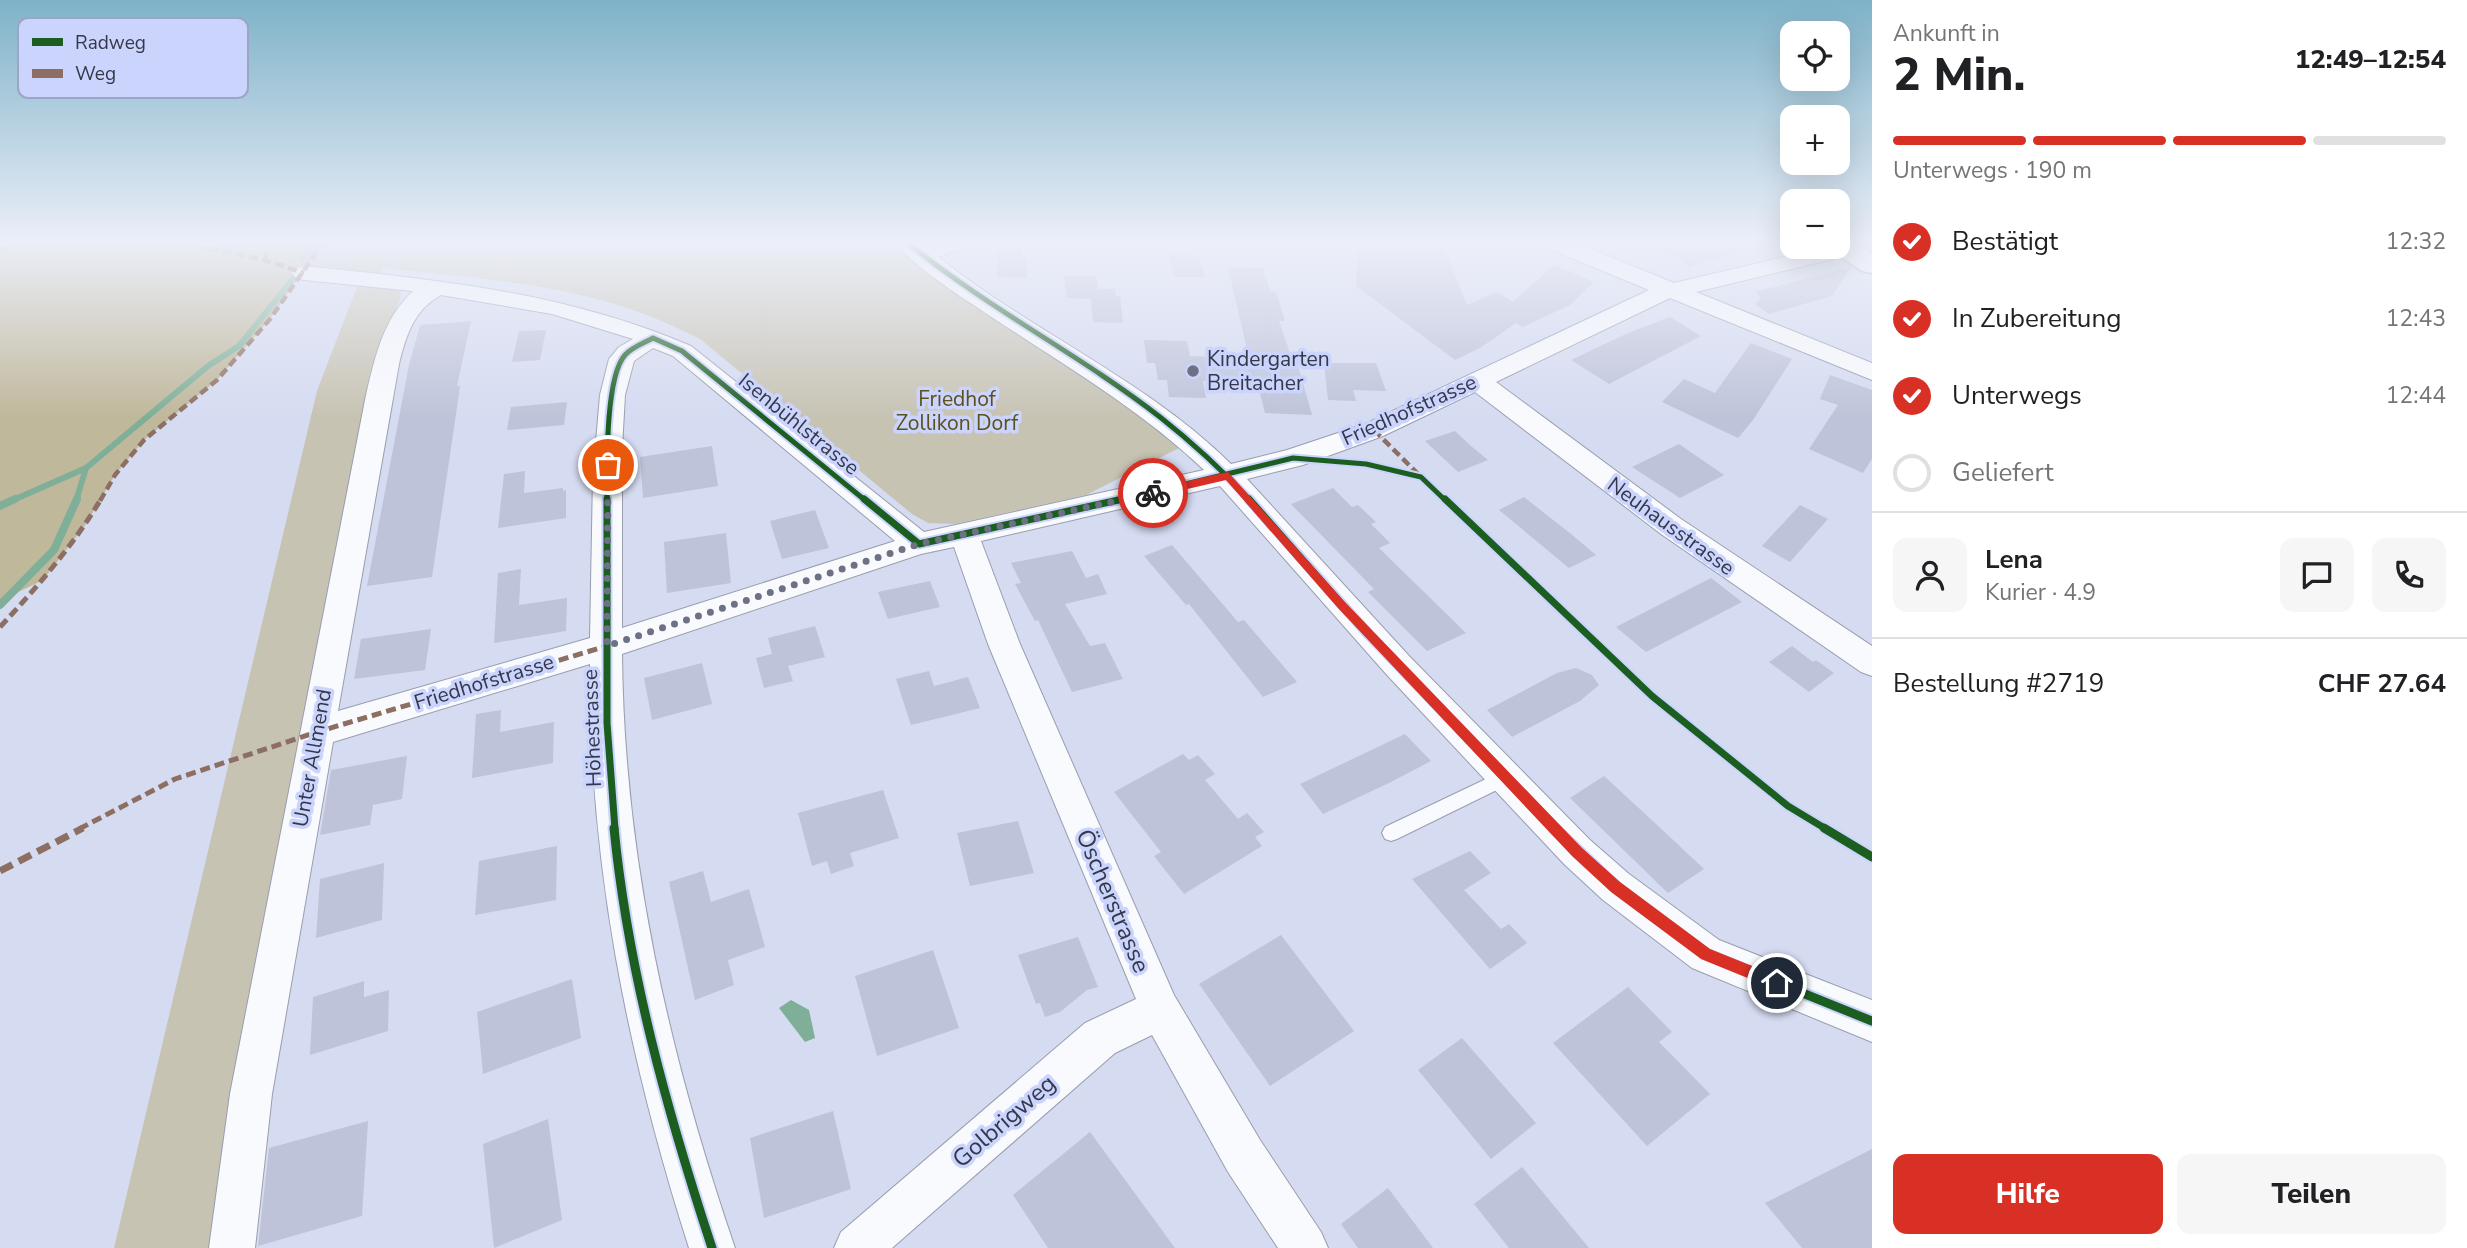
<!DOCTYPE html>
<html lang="de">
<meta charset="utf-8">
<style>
:root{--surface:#fff;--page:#f6f6f6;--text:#202124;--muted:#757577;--line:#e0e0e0;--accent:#d93025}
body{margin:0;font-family:"Nunito Sans",sans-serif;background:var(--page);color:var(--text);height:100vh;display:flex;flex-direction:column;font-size:26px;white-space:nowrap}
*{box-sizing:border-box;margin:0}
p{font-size:23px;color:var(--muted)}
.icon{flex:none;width:38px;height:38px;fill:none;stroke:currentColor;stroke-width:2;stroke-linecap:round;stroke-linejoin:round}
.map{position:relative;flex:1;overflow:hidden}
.drawer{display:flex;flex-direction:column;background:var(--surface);width:595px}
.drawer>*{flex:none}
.tools{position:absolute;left:1780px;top:21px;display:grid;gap:14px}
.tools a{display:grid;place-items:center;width:70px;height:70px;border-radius:14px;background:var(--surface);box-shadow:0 7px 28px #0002;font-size:35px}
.pin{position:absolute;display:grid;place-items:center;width:60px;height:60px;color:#fff;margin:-30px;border:4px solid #fff;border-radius:50%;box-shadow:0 2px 7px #0007}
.courier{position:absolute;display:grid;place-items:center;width:70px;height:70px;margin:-35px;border:5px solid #d93025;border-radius:50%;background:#fff;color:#222;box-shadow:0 2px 9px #0007}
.headline em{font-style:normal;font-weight:800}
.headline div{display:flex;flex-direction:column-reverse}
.headline{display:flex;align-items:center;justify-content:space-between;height:119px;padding:0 21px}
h1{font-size:46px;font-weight:800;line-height:52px}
.bar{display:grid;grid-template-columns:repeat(4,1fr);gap:10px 7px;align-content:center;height:84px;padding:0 21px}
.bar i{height:9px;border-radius:5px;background:var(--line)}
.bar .active{background:var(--accent)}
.bar p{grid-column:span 4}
.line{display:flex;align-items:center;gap:18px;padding:0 21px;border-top:2px solid var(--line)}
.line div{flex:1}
.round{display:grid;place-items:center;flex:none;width:74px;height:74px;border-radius:14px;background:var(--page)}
ol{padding:0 21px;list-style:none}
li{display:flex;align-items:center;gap:21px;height:77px}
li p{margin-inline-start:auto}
li .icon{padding:7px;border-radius:50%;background:var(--accent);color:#fff;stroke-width:4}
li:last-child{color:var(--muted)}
li i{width:38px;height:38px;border:4px solid var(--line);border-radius:50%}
.cta{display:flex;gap:14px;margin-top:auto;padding:14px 21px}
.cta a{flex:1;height:80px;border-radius:14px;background:var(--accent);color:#fff;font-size:28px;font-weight:800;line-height:80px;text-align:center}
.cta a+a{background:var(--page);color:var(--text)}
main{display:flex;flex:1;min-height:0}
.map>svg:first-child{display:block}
</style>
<main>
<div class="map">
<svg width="1872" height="1248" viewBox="0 0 1872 1248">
<rect width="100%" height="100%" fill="#d5dbf1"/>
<!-- green -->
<g fill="#c7c3b3">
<path d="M 323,243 L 908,243 L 1191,442 L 1086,495 L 955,524 L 928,523 L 912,514 L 700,339 C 596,284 497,281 383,268 L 378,281 L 304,273 Z"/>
<path d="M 358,284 L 401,289 L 400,300 L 378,348 L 212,1248 L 114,1248 L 317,391 Z"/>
</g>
<!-- forest -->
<path fill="#c0b89b" d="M 0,243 L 323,243 L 270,319 L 217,380 L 144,440 L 115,475 L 86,524 L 43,580 L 0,601 Z"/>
<!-- water -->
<path fill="#7faf98" d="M 791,1000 L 809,1010 L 815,1038 L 805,1042 L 779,1008 Z"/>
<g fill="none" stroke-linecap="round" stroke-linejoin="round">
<!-- stream-far1 -->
<g stroke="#7faf98" stroke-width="6">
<path d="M 302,258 L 314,243"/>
<path d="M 11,501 L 86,468 L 208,366 L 239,346 L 293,279"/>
<path d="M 76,501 L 86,468"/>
</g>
<!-- stream -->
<g stroke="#7faf98" stroke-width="8">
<path d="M 0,506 L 15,499"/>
<path d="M 0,605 L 54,550 L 77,499"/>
</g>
</g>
<!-- building -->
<g fill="#bec3d9">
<path d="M 1000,243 L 1022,244 L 1022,257 L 1026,257 L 1027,278 L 997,277 L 997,249 L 1000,249 Z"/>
<path d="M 1358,243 L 1442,243 L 1467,305 L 1497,292 L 1513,302 L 1554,265 L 1594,282 L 1570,305 L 1523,327 L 1516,323 L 1480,348 L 1455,360 L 1356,286 Z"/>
<path d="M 1652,243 L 1749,243 L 1750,247 L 1688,268 L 1688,265 Z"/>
<path d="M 1170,255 L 1199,256 L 1205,277 L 1174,277 Z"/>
<path d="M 1228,267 L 1263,268 L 1270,291 L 1276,292 L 1285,321 L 1279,321 L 1293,362 L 1297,362 L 1312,415 L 1265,413 L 1257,382 L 1203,381 L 1206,398 L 1169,397 L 1167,380 L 1158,380 L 1155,363 L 1147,363 L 1144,340 L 1187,341 L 1190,356 L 1249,358 Z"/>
<path d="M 1851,267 L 1832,296 L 1769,314 L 1755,304 L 1761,298 L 1756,292 Z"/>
<path d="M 1064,276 L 1096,276 L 1098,289 L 1115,289 L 1116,296 L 1120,296 L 1123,323 L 1093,322 L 1091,299 L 1067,298 Z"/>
<path d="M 1670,317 L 1701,336 L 1609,384 L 1571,360 L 1628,333 Z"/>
<path d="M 471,321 L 457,386 L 460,386 L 456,414 L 432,577 L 367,586 L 409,365 L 420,325 Z"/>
<path d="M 546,330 L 540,360 L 512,362 L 519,331 Z"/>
<path d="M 1751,343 L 1792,359 L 1753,420 L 1738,438 L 1662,402 L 1684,379 L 1715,393 Z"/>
<path d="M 1324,363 L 1376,363 L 1386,391 L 1353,390 L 1356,401 L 1328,400 Z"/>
<path d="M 1830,375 L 1872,390 L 1872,459 L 1863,473 L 1809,449 L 1838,405 L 1820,399 Z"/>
<path d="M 567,402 L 564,425 L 507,430 L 511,407 Z"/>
<path d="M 1455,431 L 1471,446 L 1488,460 L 1458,472 L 1425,441 Z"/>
<path d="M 1679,444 L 1724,475 L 1680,498 L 1632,467 Z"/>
<path d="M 712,446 L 718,486 L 643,498 L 640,457 Z"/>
<path d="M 525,471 L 524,493 L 563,488 L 563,491 L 566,490 L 566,518 L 498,528 L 504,474 Z"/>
<path d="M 1333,488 L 1352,507 L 1358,505 L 1376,522 L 1371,524 L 1390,543 L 1379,548 L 1466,633 L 1427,651 L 1368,592 L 1374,589 L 1291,504 Z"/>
<path d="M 1524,497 L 1571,534 L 1596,555 L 1569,568 L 1499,510 Z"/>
<path d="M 1800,505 L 1828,519 L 1790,562 L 1762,546 Z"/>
<path d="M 815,510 L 829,548 L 782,559 L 770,521 Z"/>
<path d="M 726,533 L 731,583 L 667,593 L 664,542 Z"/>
<path d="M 1172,545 L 1238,622 L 1244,620 L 1297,682 L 1263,697 L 1189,604 L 1186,605 L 1144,556 Z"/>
<path d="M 1072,551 L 1086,578 L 1098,574 L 1107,594 L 1065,604 L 1090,646 L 1105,643 L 1123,679 L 1072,692 L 1038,620 L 1035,621 L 1015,584 L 1021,583 L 1011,563 Z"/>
<path d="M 521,569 L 519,605 L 567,598 L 566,631 L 494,643 L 498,573 Z"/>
<path d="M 1711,578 L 1742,602 L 1646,652 L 1616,627 Z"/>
<path d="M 930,581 L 940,607 L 888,619 L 878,592 Z"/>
<path d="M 815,626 L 825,657 L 788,666 L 793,681 L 764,688 L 756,658 L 772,654 L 768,638 Z"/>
<path d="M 431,629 L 425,670 L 354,679 L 361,639 Z"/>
<path d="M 1792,646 L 1813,662 L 1816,660 L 1834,673 L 1809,692 L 1769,662 Z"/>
<path d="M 702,663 L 712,704 L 652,720 L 644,678 Z"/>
<path d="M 1576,668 L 1592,675 L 1599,685 L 1580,701 L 1512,737 L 1487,710 L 1557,673 Z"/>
<path d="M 929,671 L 934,686 L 968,677 L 980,708 L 911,725 L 896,679 Z"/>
<path d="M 501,710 L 500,732 L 554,722 L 553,763 L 472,778 L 476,714 Z"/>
<path d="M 1405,734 L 1431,761 L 1389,783 L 1323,814 L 1300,784 Z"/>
<path d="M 1183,754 L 1189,760 L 1198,755 L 1215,774 L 1205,780 L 1238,819 L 1247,813 L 1264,832 L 1255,837 L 1262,846 L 1184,894 L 1154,856 L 1161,852 L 1114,792 Z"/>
<path d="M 407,756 L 402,799 L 373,805 L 370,825 L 320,835 L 331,770 Z"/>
<path d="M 1604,776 L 1655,823 L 1704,869 L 1668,893 L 1570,798 Z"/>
<path d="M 883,790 L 899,838 L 850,853 L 854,866 L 831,874 L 827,861 L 812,866 L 798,813 Z"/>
<path d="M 1018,821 L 1034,873 L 970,886 L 957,833 Z"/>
<path d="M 557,846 L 556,900 L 475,915 L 479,861 Z"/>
<path d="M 1470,851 L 1491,873 L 1464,890 L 1501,929 L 1509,924 L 1527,943 L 1490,969 L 1412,879 Z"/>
<path d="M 384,863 L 382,920 L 316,938 L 320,879 Z"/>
<path d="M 703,871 L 711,902 L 749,889 L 765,947 L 728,960 L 734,985 L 695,1000 L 669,882 Z"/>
<path d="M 1281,935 L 1354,1031 L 1270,1086 L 1199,984 Z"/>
<path d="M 1078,937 L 1098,987 L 1087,990 L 1060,1012 L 1045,1017 L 1040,1003 L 1036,1004 L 1018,955 Z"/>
<path d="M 933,950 L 959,1028 L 877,1056 L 855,976 Z"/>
<path d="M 572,979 L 581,1038 L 483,1074 L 477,1012 Z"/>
<path d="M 364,981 L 364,997 L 389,990 L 388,1031 L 310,1055 L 313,997 Z"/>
<path d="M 1628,987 L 1672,1032 L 1659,1042 L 1710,1094 L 1647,1146 L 1553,1043 Z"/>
<path d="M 1462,1038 L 1536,1123 L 1491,1159 L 1418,1070 Z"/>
<path d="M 833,1111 L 851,1189 L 764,1218 L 750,1138 Z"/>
<path d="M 548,1119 L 562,1220 L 494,1248 L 483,1144 Z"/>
<path d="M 368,1121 L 362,1216 L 258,1246 L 269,1148 Z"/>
<path d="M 1090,1132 L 1175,1248 L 1048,1248 L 1013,1195 Z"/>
<path d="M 1872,1149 L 1872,1248 L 1802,1248 L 1765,1203 Z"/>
<path d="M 1522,1167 L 1589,1248 L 1509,1248 L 1474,1204 Z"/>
<path d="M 1388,1188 L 1433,1248 L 1358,1248 L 1341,1224 Z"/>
</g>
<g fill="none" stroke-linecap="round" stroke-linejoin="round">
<defs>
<path id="lane" d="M 1507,769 L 1513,772 L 1516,777 L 1513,782 L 1397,839 L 1391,841 L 1385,839 L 1382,833 L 1385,827 Z"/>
<path id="street" d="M 897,243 L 922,243 L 925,246 L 932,243 L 965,243 L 962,248 L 938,257 C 1032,332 1145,379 1231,464 L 1287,450 L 1365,424 L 1649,290 L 1547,248 L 1544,243 L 1576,243 L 1674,283 L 1827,247 L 1838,247 L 1841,243 L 1854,244 L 1857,249 L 1854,254 L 1696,292 L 1872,363 L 1872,380 L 1670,298 L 1496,382 L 1681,519 L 1872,646 L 1872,676 L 1861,672 L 1661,534 L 1475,392 L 1383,436 L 1303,465 L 1247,479 L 1410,657 L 1590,840 L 1629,874 L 1719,940 L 1872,1000 L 1872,1042 L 1692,968 L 1603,900 L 1564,864 L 1387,675 L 1220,486 L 981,541 L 1020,644 L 1174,995 L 1260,1140 L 1321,1232 L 1328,1248 L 1278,1248 L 1228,1172 L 1152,1035 L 1115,1053 L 892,1248 L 834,1248 L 841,1232 L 1085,1023 L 1136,999 L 988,644 L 954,547 L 921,554 L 622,654 C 624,859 669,1055 735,1248 L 689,1248 C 628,1057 589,865 590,664 L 333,742 L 272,1094 L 255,1248 L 209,1248 L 230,1094 L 366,395 C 375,357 383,319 413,291 L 304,280 L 296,278 L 292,273 L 296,268 L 304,266 C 439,280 565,292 691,346 L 924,532 L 1204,470 C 1140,409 1064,365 990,316 C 965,299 914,268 897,243 ZM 441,295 L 552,314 L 633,339 L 619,347 L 609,359 L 600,395 L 593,476 L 590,638 L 338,711 L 399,364 C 406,335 414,310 441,295 ZM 653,348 L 673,356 L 895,541 L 622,628 L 622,448 L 625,395 L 634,361 Z"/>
<path id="secondary" d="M 1838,243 L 1856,243 L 1872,253 L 1872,273 L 1862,271 L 1826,247 L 1838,247 Z"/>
</defs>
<!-- lane casing -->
<use href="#lane" stroke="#999dae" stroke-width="2"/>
<!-- street casing -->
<use href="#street" stroke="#999dae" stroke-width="2"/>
<!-- secondary casing -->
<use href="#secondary" stroke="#999dae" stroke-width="3"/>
<!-- lane -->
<use href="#lane" fill="#f9fafd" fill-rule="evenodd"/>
<!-- street -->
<use href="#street" fill="#f9fafd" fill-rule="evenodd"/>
<!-- secondary -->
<use href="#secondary" fill="#f9fafd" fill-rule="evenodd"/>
<!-- quiet-far2 -->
<g stroke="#8d6e63" stroke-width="4.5" stroke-dasharray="9 4.5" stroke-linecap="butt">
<path d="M 183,243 L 265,260 L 304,273"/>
<path d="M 0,249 L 33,243"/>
<path d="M 265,260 L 268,243"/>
<path d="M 1374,430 L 1418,474"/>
<path d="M 100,501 L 115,475 L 144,440 L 217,380 L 270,319 L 323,243"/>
</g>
<!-- quiet-far1 -->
<g stroke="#8d6e63" stroke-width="5" stroke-dasharray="10 5" stroke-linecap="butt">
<path d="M 0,627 C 37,587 73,546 101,499"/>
<path d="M 79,829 L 175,779 L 317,732 L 607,646"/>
</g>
<!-- quiet -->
<path stroke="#8d6e63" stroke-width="7" stroke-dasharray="14 7" stroke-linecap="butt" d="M 0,871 L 83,828"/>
<defs>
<g id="cycleway-far2">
<path d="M 908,243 C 987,308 1079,354 1160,417 C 1193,443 1223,471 1251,501"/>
<path d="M 607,501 C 607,470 605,377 625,355 C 632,347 644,343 653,338 L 682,351 L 866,501"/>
<path d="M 1115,501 L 1293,458 L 1366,464 L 1421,477 L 1446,501"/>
</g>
<g id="cycleway-far1">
<path d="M 607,499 L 607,723 L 615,829"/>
<path d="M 864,499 L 919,544 L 1123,499"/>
<path d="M 1249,499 L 1369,635 L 1556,829"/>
<path d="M 1445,499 L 1652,696 L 1788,806 L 1826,829"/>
</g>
<g id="cycleway">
<path d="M 614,828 C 628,971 667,1111 712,1248"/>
<path d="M 1554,828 L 1616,887 L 1706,954 L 1872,1021"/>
<path d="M 1824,828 L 1872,857"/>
</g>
</defs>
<!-- cycleway-far2 casing -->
<use href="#cycleway-far2" stroke="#cad4fc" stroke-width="9"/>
<!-- cycleway-far1 casing -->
<use href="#cycleway-far1" stroke="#cad4fc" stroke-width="11"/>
<!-- cycleway casing -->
<use href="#cycleway" stroke="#cad4fc" stroke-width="13"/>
<!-- cycleway-far2 -->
<use href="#cycleway-far2" stroke="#1b5e20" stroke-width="5"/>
<!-- cycleway-far1 -->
<use href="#cycleway-far1" stroke="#1b5e20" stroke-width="7"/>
<!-- cycleway -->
<use href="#cycleway" stroke="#1b5e20" stroke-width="9"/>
</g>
<!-- sky -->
<linearGradient id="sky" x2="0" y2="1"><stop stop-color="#7eb2c8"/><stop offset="0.58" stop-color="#eceff9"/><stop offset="1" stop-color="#eceff9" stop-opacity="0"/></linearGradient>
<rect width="1872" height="418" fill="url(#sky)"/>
<!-- route -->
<path fill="#d93025" d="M 1228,472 L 1344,601 L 1582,848 L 1620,882 L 1710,949 L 1782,978 L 1784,983 L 1782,988 L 1777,990 L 1701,959 L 1611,892 L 1572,856 L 1337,607 L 1226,480 L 1153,497 L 1148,493 L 1153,489 Z"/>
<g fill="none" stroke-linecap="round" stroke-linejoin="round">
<!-- done -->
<path stroke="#6d7184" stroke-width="7" stroke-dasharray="0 12.6" d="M 608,465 L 607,646 L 919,544 L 1153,493"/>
</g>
<!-- markers -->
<circle fill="#6d7184" stroke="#cad4fc" stroke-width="2.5" cx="1193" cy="371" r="7"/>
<g text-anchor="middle" stroke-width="7" stroke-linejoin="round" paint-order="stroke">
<!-- poi labels -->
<g font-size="21" fill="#353849" stroke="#cad4fc" text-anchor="start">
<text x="1207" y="366">Kindergarten<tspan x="1207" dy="24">Breitacher</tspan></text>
</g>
<!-- park labels -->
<g font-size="21" fill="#5e501b" stroke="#cad4fc">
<text x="957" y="406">Friedhof<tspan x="957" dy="24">Zollikon Dorf</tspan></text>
</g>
<!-- street labels -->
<g font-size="21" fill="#353849" stroke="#cad4fc">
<text transform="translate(1409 410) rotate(-24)" y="7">Friedhofstrasse</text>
<text transform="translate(799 424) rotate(39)" y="7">Isenbühlstrasse</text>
<text transform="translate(1671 526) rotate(36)" y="7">Neuhausstrasse</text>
<text transform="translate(484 682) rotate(-17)" y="7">Friedhofstrasse</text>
<text transform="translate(592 728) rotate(-92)" y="7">Höhestrasse</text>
<text transform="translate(312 758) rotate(-80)" y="7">Unter Allmend</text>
</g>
<!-- near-street labels -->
<g font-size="24" fill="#353849" stroke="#cad4fc">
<text transform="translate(1113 901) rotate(67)" y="8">Öscherstrasse</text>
<text transform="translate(1004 1121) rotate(-41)" y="8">Golbrigweg</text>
</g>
</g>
<!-- legend -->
<rect x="18" y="18" width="230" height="80" rx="10" fill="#cad4fc" stroke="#9da5c6" stroke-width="2"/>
<rect x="32" y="38" width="31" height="8" fill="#1b5e20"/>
<rect x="32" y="69" width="31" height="9" fill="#8d6e63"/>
<g font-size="19" fill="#353849">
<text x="75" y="49">Radweg</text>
<text x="75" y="80">Weg</text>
</g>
</svg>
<div class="tools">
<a><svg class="icon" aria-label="locate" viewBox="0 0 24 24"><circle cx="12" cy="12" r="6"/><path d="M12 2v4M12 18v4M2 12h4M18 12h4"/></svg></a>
<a>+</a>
<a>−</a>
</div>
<div class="pin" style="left:608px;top:465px;background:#ea580c"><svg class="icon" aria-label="bag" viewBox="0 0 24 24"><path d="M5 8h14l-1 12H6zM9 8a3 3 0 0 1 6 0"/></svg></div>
<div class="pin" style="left:1777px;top:983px;background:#1f2937"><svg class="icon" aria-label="home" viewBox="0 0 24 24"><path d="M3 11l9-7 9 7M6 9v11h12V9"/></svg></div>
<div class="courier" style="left:1153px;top:493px"><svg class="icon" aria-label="bike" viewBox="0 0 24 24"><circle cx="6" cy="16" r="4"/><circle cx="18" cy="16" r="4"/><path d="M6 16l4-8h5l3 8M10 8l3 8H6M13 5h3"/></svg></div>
</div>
<section class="drawer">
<div class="headline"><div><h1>2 Min.</h1><p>Ankunft in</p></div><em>12:49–12:54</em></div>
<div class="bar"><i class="active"></i><i class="active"></i><i class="active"></i><i></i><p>Unterwegs · 190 m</p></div>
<ol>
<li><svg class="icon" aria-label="check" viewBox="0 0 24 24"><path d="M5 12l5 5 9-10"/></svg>Bestätigt<p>12:32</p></li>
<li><svg class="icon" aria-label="check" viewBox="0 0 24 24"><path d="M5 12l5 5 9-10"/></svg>In Zubereitung<p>12:43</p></li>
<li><svg class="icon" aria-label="check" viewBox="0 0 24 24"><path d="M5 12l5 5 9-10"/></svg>Unterwegs<p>12:44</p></li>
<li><i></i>Geliefert</li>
</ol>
<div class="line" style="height:126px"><a class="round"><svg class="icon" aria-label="person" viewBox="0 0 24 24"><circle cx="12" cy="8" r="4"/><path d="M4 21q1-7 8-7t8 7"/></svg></a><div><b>Lena</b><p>Kurier · 4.9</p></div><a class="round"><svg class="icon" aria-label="chat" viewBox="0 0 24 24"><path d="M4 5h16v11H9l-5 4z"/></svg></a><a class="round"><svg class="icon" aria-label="phone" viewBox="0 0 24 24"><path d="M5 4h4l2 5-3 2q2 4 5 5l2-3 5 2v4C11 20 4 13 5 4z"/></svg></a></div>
<div class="line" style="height:91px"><div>Bestellung #2719</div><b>CHF 27.64</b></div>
<div class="cta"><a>Hilfe</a><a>Teilen</a></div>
</section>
</main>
